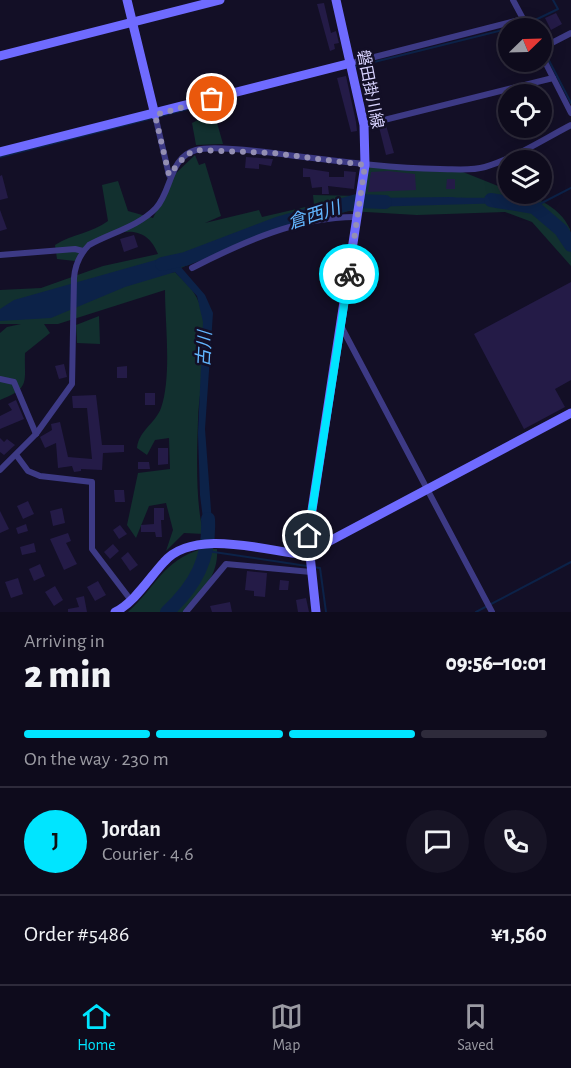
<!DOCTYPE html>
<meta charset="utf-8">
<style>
:root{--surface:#0e0b1c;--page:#171425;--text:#f1f3f6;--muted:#9b9ba3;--line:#2e2b3b;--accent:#00e5ff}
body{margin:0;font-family:"Alegreya Sans","Noto Sans JP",sans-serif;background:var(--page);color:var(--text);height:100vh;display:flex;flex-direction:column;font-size:22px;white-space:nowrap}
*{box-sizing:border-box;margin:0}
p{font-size:20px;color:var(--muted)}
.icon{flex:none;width:33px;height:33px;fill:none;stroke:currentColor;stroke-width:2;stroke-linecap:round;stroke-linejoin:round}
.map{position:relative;height:612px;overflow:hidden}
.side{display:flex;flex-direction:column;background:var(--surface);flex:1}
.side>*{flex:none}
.needle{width:39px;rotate:67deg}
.controls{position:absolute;left:498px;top:18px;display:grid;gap:12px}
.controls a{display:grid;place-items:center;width:54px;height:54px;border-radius:50%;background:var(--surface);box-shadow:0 3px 15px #0003,0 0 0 2px var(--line);font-size:30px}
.pin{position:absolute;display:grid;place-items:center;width:51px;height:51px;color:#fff;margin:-26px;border:3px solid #fff;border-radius:50%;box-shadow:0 2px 6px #0007}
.courier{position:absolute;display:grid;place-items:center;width:60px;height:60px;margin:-30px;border:4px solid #00e5ff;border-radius:50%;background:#fff;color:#222;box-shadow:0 2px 8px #0007}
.head em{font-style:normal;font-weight:800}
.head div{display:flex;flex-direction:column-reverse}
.head{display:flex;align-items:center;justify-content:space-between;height:102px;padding:0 24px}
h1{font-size:39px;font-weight:800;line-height:45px}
.bar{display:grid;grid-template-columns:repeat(4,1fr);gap:9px 6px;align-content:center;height:72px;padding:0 24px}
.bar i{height:8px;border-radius:4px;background:var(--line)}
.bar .selected{background:var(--accent)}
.bar p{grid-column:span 4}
.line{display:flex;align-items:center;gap:15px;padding:0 24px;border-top:2px solid var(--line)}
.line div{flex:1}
.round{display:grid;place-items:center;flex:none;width:63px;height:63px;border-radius:32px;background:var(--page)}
.dock{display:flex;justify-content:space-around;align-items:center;height:84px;border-top:2px solid var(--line);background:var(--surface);font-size:16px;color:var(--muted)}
.dock a{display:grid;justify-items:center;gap:3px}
.dock .selected{color:var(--accent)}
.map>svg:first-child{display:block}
</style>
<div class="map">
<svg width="571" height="612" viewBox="0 0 571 612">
<rect width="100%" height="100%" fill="#130f26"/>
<!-- green -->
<g fill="#12302f">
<path d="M 214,112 L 223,144 L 196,145 L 192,123 Z"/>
<path d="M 195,155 L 199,165 L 205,163 L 221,216 L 205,223 L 259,210 L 262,217 L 314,205 L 313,195 L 361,196 L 365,165 L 458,170 L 508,190 L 508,194 C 532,194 559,205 570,229 C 571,238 571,256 571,266 L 532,222 L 505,212 L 417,215 L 349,211 L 250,237 L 170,273 L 175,272 C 181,279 189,285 194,293 C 215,324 199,384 198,420 C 197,452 195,505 204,534 L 184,533 L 166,551 L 173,530 L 166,503 L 149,506 L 136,538 L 127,525 L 138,473 L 170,469 L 169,438 L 155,440 L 147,455 L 137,448 C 139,430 155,424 161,408 C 172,376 165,324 165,290 L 58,324 L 44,324 L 50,333 L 25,353 C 24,382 31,388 0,400 L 0,333 L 7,327 L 21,324 L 0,324 L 0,290 L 41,288 L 103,266 L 158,254 C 142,212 95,238 75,261 L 57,259 L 55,245 C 72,234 92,233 108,221 L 102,185 L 118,181 L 128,211 L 153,218 L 175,174 Z"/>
<path d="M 99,316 L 100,344 L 77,343 L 76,325 Z"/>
<path d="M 202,549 L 217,549 C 219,575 201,594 185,612 L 128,612 C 156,587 163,560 202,549 Z"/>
</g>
<!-- water -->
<g fill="#0c2248">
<path d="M 452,197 C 468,199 495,195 508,203 L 367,207 L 367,198 Z"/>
<path d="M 178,257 L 179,265 L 205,295 L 213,313 L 205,429 L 213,537 L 205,535 L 200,495 L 198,433 L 203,322 L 197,296 L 175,272 L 125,287 L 51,318 L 0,321 L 0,309 L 14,300 L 159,259 Z"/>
</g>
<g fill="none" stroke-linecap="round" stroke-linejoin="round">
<!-- stream -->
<g stroke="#0c2248" stroke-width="2">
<path d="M 529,23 L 558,9 L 553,0"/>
<path d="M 529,23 L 532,28"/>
<path d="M 543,49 L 571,103"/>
<path d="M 354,67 L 523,25"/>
<path d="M 0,157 L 192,108"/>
<path d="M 534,207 L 571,188"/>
<path d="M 207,551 L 307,566"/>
<path d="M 313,567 L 320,568 L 326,612"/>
<path d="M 476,612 L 571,562"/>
</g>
<!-- river -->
<g stroke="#0c2248" stroke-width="14">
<path d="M 491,200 L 534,207 L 561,230 L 571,245"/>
<path d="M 162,264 L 185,259 L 277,224 L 357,201 L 385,202"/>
<path d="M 167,612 C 196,585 210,559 208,519"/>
</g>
</g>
<!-- building -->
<g fill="#241b47">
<path d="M 324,3 L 331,33 L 336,31 L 339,43 L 334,44 L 335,49 L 330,51 L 317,4 Z"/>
<path d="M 556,13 L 562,24 L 551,30 L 545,18 Z"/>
<path d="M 346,76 L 356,122 L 357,131 L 351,132 L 337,78 Z"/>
<path d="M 386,125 L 394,153 L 386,155 L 379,127 Z"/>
<path d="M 246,157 L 273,159 L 271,166 L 259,164 L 259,169 L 245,168 Z"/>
<path d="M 303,168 L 329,172 L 329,177 L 344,177 L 344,171 L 356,172 L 354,189 L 328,186 L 329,194 L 322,194 L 322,187 L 312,188 L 310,177 L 303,177 Z"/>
<path d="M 388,171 L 415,174 L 416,190 L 368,192 L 371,172 Z"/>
<path d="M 2,175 L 8,198 L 0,200 L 0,176 Z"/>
<path d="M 447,179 L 455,179 L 455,189 L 446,189 Z"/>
<path d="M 0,210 L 7,229 L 0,231 Z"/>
<path d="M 134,235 L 138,247 L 124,252 L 120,239 Z"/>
<path d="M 571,282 L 571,380 L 555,389 L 565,407 L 524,429 L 474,334 Z"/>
<path d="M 64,364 L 67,377 L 59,379 L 55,366 Z"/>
<path d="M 127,366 L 127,378 L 117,378 L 117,367 Z"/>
<rect x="145" y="393" width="10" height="12"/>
<path d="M 96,395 L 102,445 L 124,445 L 124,452 L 103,453 L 102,470 L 81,469 L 81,471 L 74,472 L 72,466 L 58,468 L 56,443 L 45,448 L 40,437 L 52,430 L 51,424 L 60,422 L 68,457 L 92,459 L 87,408 L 73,408 L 72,396 Z"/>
<path d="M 16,400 L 24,419 L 0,429 L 0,416 L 12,410 L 8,404 Z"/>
<path d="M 0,438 L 4,442 L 7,439 L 15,445 L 4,455 L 0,452 Z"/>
<path d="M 158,448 L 168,448 L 168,464 L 158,465 Z"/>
<path d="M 138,462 L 149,462 L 150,469 L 138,469 Z"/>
<path d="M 114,490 L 124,490 L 125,502 L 115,502 Z"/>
<path d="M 28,501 L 34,514 L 23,519 L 17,506 Z"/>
<path d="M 62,508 L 65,523 L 53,526 L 50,511 Z"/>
<path d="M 154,508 L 164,508 L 164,520 L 161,520 L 162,537 L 156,537 L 155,532 L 141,532 L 141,525 L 154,524 Z"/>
<path d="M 0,511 L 9,529 L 0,533 Z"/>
<path d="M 26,524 L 28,531 L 18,534 L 16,528 Z"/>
<path d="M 120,525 L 127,534 L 119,539 L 113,530 Z"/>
<path d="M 68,533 L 71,541 L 66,543 L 77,564 L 64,570 L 50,539 Z"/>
<path d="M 34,543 L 36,552 L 22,555 L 20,547 Z"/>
<path d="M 113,544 L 119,551 L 110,559 L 104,552 Z"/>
<path d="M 128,552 L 138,565 L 130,571 L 121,558 Z"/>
<path d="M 40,564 L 45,576 L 34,581 L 29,569 Z"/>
<path d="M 247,571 L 267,573 L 265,597 L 254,596 L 254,591 L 245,590 Z"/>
<path d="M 18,578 L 23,594 L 11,598 L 5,582 Z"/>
<path d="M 280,580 L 289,581 L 288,590 L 279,590 Z"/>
<path d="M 98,581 L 106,595 L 95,601 L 87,587 Z"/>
<path d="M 55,586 L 63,600 L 54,606 L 45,592 Z"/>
<path d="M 84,596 L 87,612 L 68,612 L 68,609 L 79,607 L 76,598 Z"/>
<path d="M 306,598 L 309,612 L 298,612 L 296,600 Z"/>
<path d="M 230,602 L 232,612 L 212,612 L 210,606 Z"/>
</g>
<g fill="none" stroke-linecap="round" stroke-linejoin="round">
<!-- street -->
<g stroke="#3d3a85" stroke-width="6">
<path d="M 513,0 L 528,28"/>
<path d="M 542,48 L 571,33"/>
<path d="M 542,56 L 571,113"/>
<path d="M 351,63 L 523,19"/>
<path d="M 155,115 L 169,175"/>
<path d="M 364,125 L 553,78"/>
<path d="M 0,255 L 75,249 L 83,251"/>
<path d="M 192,268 C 243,242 300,216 358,217"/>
<path d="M 341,326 L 492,612"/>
<path d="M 0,379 L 14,382 L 36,434"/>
<path d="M 17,456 L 28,471 L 40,476 L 92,482 L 92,549 L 130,599"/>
<path d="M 0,470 L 36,434 L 72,384 L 74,278 C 75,265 79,255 89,245 C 111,233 139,226 156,208 C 172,191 169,157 196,150 C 214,145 274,153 295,156 C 344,162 391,168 440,169 C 455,169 471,171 485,167 C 515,158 544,139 571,125"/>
<path d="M 186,612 L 226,564 L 311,572"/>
</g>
<!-- secondary -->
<g stroke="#6f6bff" stroke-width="9">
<path d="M 127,0 L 155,115"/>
<path d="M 0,56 L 220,0"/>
<path d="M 0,152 L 351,63"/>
<path d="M 115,612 C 134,603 150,577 164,562 C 192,529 260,549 298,554 L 309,552 L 571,413"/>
<path d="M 316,612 L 308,536 L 365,165 L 364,125 L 336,0"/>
</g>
</g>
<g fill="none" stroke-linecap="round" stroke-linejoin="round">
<!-- done -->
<path stroke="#948fb3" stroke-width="6" stroke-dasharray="0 10.8" d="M 212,99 L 155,115 L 169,175 L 186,155 L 196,150 L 273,153 L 365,165 L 349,274"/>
<!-- route -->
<path stroke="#00e5ff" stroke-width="8" d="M 308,536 L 349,274"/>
</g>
<g text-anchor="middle" stroke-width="5" stroke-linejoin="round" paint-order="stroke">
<!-- street labels -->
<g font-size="16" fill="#d9d4ff" stroke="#130f26">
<text transform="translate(371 89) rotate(79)" y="6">磐田掛川線</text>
</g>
<!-- water labels -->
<g font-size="18" font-style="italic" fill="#62b6ff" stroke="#130f26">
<text transform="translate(314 215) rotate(-18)" y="6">倉西川</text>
<text transform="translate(204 349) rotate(-87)" y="6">古川</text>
</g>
</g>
</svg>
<div class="controls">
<a><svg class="needle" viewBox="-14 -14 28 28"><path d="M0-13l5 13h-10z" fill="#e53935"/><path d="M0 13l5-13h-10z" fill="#9b9ba3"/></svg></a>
<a><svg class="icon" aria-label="locate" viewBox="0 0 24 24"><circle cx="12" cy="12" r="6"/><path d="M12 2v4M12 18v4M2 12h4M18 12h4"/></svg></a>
<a><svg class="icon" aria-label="layers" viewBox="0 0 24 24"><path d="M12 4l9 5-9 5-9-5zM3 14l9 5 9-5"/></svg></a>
</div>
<div class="pin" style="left:212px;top:99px;background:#ea580c"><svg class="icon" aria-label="bag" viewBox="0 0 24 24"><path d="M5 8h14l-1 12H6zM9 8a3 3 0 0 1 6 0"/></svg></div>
<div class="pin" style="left:308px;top:536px;background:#1f2937"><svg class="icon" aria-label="home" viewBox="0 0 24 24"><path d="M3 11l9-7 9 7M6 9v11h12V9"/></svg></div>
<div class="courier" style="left:349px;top:274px"><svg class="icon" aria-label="bike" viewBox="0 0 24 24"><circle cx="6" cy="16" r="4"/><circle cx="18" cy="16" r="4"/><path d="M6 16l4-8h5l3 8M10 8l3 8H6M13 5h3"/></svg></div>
</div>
<section class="side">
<div class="head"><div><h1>2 min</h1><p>Arriving in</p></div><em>09:56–10:01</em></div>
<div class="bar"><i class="selected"></i><i class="selected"></i><i class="selected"></i><i></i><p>On the way · 230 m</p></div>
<div class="line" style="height:108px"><b class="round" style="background:var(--accent);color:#111">J</b><div><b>Jordan</b><p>Courier · 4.6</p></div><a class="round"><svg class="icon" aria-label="chat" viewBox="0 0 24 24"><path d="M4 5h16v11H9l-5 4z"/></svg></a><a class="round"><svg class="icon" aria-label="phone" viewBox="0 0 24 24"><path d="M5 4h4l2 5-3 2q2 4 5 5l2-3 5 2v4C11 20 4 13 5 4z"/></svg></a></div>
<div class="line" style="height:78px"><div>Order #5486</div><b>¥1,560</b></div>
</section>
<nav class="dock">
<a class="selected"><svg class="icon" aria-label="home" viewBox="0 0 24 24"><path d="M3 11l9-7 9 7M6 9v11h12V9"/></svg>Home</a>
<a><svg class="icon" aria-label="map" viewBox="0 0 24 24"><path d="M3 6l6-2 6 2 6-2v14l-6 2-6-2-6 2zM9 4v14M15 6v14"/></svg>Map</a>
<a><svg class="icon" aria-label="saved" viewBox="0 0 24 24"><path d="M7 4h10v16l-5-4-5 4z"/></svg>Saved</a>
</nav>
